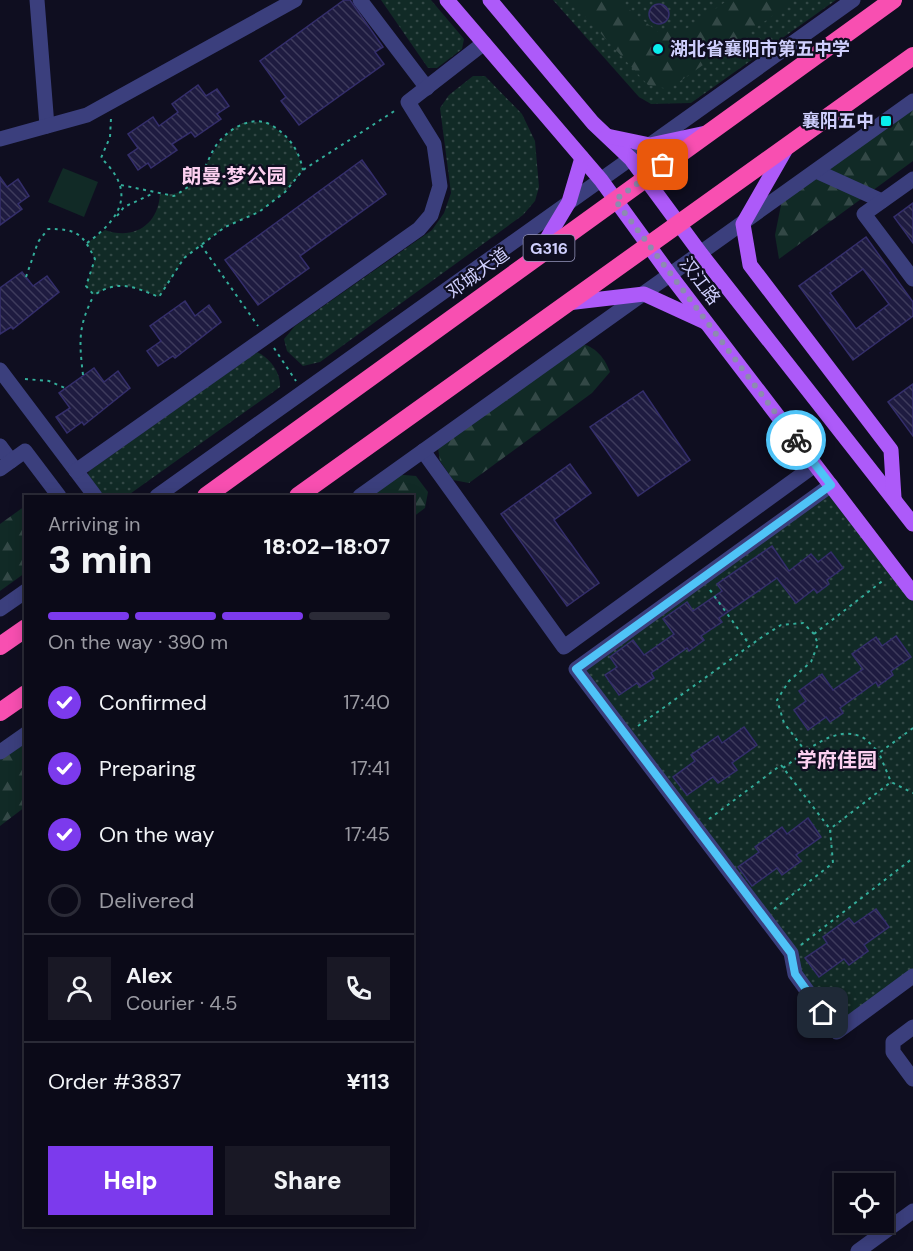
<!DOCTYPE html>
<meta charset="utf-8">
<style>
:root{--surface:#0b0a18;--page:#191825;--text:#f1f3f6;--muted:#9a9aa2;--line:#2b2b37;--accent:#7c3aed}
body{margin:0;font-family:"DM Sans","Noto Sans SC",sans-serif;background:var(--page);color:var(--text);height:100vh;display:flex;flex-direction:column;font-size:22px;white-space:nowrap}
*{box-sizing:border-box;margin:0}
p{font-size:20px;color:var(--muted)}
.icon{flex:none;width:33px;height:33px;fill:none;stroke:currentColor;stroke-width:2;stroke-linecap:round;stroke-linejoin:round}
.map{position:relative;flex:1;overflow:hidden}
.details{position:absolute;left:24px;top:495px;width:390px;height:732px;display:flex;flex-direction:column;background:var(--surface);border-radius:0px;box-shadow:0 3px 15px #0003,0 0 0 2px var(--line)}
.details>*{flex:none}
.buttons{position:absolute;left:834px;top:1173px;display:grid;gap:12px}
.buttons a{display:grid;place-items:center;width:60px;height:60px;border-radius:0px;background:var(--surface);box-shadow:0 3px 15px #0003,0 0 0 2px var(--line);font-size:30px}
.pin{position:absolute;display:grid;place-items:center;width:51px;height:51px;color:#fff;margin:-26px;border-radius:12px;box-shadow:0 3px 9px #0006}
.courier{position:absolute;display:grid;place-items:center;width:60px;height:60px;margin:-30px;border:4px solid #4fc3f7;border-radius:50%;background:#fff;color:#222;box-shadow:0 2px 8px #0007}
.overview em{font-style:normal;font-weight:800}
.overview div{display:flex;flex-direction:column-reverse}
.overview{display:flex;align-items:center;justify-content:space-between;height:102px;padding:0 24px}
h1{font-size:39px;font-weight:800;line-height:45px}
.bar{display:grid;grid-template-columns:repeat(4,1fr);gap:9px 6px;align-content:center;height:72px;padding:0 24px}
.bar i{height:8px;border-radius:4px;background:var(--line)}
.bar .on{background:var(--accent)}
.bar p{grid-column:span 4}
.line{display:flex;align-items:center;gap:15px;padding:0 24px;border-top:2px solid var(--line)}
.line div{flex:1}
.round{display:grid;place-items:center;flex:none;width:63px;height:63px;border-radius:0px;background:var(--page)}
ol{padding:0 24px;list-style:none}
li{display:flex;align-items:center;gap:18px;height:66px}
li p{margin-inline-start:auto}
li .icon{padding:6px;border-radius:50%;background:var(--accent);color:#fff;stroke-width:4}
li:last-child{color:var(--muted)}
li i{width:33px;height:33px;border:3px solid var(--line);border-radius:50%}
.button{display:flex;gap:12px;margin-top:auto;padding:12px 24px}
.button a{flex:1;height:69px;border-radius:0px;background:var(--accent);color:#fff;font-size:24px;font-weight:800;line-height:69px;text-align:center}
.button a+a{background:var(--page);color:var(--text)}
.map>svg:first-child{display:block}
</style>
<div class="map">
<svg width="913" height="1251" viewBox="0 0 913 1251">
<defs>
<pattern id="grass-dots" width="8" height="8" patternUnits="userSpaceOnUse" patternTransform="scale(1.5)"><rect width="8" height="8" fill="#112a26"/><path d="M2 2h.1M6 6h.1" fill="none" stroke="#334846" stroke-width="1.8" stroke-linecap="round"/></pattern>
<pattern id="forest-firs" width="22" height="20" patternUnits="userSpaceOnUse" patternTransform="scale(1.5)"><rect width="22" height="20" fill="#112a26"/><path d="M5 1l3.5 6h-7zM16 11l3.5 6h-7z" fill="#334846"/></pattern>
<pattern id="building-back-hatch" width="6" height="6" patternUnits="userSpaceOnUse" patternTransform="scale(1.5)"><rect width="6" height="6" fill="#1e1b40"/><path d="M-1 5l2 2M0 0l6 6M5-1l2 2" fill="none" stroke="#3e3b5c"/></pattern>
</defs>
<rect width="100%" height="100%" fill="#0f0e20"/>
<!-- grass -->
<g fill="url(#grass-dots)">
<path d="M 381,0 L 431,0 L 464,39 L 462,49 L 437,68 L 428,68 Z"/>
<path d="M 553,0 L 836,0 L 691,103 L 651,104 L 639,97 Z"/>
<path d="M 473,76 L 485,76 L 522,114 L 535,141 L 539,187 L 535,201 L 523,215 L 320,362 L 303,366 L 287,351 L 284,339 L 295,326 L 432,230 L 444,213 L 451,193 L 440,108 L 449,95 Z"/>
<path d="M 266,122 C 287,135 297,146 303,170 L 285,192 L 259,212 L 225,227 L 184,258 L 159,297 C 134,287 119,279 94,295 L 86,286 L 95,259 L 87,243 L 105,230 C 133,240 158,226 160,194 C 208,200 205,138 243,123 C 250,121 259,122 266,122 Z"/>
<path d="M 257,352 C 270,358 281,373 280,387 L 127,496 L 100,496 L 87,478 L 89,471 Z"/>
<path d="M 831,485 L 913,593 L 913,976 L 837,1032 L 791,953 L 576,669 Z"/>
</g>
<!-- forest -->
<g fill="url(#forest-firs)">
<path d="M 570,0 L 617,0 L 658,32 L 685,30 L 728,0 L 795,0 L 669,89 L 648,85 Z"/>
<path d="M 913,101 L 913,161 L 779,259 L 775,235 L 783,195 Z"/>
<path d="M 576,343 C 593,344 604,356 610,372 L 592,393 L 469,483 L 453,480 L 440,461 L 437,442 Z"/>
<path d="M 392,474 L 416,476 L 428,492 L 425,508 L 413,517 L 412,496 L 360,496 Z"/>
<path d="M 25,506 L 25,573 L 0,591 L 0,524 Z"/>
<path d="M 25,734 L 25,807 L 0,826 L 0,752 Z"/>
</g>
<!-- pitch -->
<path fill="#112a26" d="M 63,168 L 98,182 L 84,217 L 48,202 Z"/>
<!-- building -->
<g fill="url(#building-back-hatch)" stroke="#342e6b" stroke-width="1.5" fill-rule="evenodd">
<path d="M 344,0 L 350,0 L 383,47 L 375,52 L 384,64 L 299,125 L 281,101 L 286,97 L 260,61 Z"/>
<circle cx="659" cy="14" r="10"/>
<path d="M 198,85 L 206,96 L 217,89 L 229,106 L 217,114 L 221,119 L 195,137 L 191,132 L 172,144 L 177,150 L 151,168 L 148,163 L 138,170 L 128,155 L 138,148 L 128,134 L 153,117 L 159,126 L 178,112 L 172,104 Z"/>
<path d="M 362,160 L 386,194 L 300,256 L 309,268 L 258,305 L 225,260 Z"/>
<path d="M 0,177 L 7,187 L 18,179 L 29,196 L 18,204 L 22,209 L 0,225 Z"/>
<path d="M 913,203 L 913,243 L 894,217 Z"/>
<path d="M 866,237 L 913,302 L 913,316 L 853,360 L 799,286 ZM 863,269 L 889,304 L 856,329 L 830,293 Z"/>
<path d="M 22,272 L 33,286 L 47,276 L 59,292 L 13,329 L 11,327 L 0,334 L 0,288 Z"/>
<path d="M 185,301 L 195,316 L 209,305 L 221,322 L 175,358 L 173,356 L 158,366 L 147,351 L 161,341 L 150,326 Z"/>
<path d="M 94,368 L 104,382 L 118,371 L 130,388 L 84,425 L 82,422 L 67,433 L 56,417 L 70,408 L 59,393 Z"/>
<path d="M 913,384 L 913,436 L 888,402 Z"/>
<path d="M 643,391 L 690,460 L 638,496 L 590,427 Z"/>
<path d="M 570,464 L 591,493 L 554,520 L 599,583 L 567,606 L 501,514 Z"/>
<path d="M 772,546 L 789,571 L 811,554 L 818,562 L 831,552 L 843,568 L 827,580 L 829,584 L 817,593 L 814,589 L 796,603 L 777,578 L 719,618 L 722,622 L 701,636 L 704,640 L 689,651 L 687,648 L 651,673 L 654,678 L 640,687 L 637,683 L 619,695 L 605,675 L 617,667 L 610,657 L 633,640 L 644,655 L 674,634 L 663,619 L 687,602 L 693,611 L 722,591 L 717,584 Z"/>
<path d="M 896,636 L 911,657 L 891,671 L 893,675 L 878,686 L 876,682 L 840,708 L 843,713 L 830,722 L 826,717 L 808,730 L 794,710 L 806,701 L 799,691 L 822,674 L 833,690 L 863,669 L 852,654 L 876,637 L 882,646 Z"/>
<path d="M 744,727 L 757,745 L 732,763 L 737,770 L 718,783 L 713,777 L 687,795 L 673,777 L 695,761 L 691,755 L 718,736 L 722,743 Z"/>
<path d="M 808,818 L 821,837 L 796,855 L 801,861 L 782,875 L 777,868 L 752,886 L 738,867 L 759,852 L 755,847 L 782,827 L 787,834 Z"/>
<path d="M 876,909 L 889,927 L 864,945 L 868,951 L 849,965 L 844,959 L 819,977 L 805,958 L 827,943 L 823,937 L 849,918 L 854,924 Z"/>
</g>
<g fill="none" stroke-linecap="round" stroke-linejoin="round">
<!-- path -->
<g stroke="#33ad9a" stroke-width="2" stroke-dasharray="3 4.5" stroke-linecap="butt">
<path d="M 121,185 L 174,196 C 186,189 194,183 202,172 C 207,165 210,155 215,147 C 227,129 253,113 273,126 C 290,137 299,151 303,170"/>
<path d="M 117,216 L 124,207 L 154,193"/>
<path d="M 87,243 C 121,218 137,192 101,158 L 110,137 L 111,118"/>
<path d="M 201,245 L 258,326"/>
<path d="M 26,277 L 38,242 L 48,229 C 77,229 82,233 95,259 L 86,286 L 94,295 C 119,279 134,287 159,297 L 184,258 L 225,227 L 259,212 L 285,192 L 303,170 L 396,110"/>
<path d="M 274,348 L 296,381"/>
<path d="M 83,375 C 79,341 78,326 94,295"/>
<path d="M 25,379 L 49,381 L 65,388"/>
<path d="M 710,590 L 749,644"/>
<path d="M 814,634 L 885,579"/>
<path d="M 638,726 L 762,637 L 781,625 L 803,623 L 814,634 L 818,644 L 811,662 L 789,681 L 777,700 L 784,723 L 806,752"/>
<path d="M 913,728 L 879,753 L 891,782 L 913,793"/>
<path d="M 783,768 C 805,753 833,724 862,737 C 868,740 874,748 879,753"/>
<path d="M 709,819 L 781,765 L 830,829"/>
<path d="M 774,909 L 833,863 L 830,829 L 891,782"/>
<path d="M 801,945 L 913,858"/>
</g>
<!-- minor -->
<g stroke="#3b3f7d" stroke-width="15">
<path d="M 37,0 L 47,126"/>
<path d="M 360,0 L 427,88"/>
<path d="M 0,139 L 87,115 L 295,0"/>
<path d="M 816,171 L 882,201"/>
<path d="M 913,179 L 864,214 L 913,279"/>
<path d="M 0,370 L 95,496"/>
<path d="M 0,446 L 11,461"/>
<path d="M 423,451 L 564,647 L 815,465"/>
<path d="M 0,469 L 25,451 L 59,496"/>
<path d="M 76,471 L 419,229 L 431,215 L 440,186 L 434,144 L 408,102 L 484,43"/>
<path d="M 831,485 L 576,669 L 791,953 L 795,974 L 837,1032 L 913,976"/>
<path d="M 157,496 L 853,0"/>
<path d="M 360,496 L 913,101"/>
<path d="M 0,609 L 26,591"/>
<path d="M 0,752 L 26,734"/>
<path d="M 913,1027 L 893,1042 L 893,1052 L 913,1079"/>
<path d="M 858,1251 L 913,1211"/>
</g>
<!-- major -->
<g stroke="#ad5af9" stroke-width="15">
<path d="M 447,0 L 601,180 L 670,275 L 913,593"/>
<path d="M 490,0 L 593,123 L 631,159 L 701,254 L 913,524"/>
<path d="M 607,136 L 650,145 L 706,133"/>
<path d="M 787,147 L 743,224 L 750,265 L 891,450 L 894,498"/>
<path d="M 539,252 L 569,202 L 582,158"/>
<path d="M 567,303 L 644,294 L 705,322"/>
</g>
<!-- highway -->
<g stroke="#f84fb1" stroke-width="18">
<path d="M 206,496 L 893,0"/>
<path d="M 298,496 L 913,56"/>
<path d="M 0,646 L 26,628"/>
<path d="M 0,712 L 26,694"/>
</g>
</g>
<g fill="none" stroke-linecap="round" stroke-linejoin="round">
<!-- done -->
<path stroke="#8c8bb0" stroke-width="6" stroke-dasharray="0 10.8" d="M 663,165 L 615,200 L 796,440"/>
<!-- route -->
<path stroke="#4fc3f7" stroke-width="8" d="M 796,440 L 831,485 L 576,669 L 791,953 L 795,974 L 823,1013"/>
</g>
<!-- markers -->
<g fill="#09eeee" stroke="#0f0e20" stroke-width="2">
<circle cx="658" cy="49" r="6"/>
<rect x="880" y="115" width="12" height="12" rx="3"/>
</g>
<g text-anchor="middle" stroke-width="4.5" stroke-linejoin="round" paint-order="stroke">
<!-- shield labels -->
<rect fill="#0f0e20" stroke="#9595bb" stroke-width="1.5" x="523.5" y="235" width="51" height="26" rx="4.5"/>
<g font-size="16" font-weight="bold" fill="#cfcffd">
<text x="549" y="254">G316</text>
</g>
<!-- poi labels -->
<g font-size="18" font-weight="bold" fill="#cfcffd" stroke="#0f0e20" text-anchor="start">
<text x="670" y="55">湖北省襄阳市第五中学</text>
<text x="874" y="127" text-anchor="end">襄阳五中</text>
</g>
<!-- street labels -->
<g font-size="18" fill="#cfcffd" stroke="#0f0e20">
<text transform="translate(478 273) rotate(-36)" y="6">邓城大道</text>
<text transform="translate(700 281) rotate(53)" y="6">汉江路</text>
</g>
<!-- neighbourhood labels -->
<g font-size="20" font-weight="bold" fill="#fdd1f1" stroke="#0f0e20">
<text x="234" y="183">朗曼·梦公园</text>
<text x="837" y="767">学府佳园</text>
</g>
</g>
</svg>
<div class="buttons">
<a><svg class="icon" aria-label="locate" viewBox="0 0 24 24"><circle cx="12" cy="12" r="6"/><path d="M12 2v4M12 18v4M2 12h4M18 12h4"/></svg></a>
</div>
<div class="pin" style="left:663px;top:165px;background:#ea580c"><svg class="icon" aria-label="bag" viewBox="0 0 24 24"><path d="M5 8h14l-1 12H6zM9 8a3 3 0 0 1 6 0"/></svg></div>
<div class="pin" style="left:823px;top:1013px;background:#1f2937"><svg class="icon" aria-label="home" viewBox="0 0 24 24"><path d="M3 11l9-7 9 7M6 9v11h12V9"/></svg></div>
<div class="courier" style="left:796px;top:440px"><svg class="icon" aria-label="bike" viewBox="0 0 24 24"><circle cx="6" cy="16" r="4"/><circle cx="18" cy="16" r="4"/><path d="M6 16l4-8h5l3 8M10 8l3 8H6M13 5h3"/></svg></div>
<section class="details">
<div class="overview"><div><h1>3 min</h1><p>Arriving in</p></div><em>18:02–18:07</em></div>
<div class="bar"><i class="on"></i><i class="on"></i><i class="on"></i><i></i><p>On the way · 390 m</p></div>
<ol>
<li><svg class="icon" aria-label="check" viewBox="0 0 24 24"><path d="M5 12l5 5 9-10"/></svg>Confirmed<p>17:40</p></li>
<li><svg class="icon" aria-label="check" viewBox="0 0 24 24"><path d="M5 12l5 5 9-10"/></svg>Preparing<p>17:41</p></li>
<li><svg class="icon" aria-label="check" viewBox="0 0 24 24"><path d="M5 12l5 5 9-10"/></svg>On the way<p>17:45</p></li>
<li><i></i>Delivered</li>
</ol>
<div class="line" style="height:108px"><a class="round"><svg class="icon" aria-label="person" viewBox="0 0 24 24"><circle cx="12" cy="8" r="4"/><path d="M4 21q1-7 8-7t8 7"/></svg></a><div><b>Alex</b><p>Courier · 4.5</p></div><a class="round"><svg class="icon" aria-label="phone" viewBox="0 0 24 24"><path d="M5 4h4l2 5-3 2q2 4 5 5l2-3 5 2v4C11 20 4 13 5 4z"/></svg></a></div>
<div class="line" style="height:78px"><div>Order #3837</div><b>¥113</b></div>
<div class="button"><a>Help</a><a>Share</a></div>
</section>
</div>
